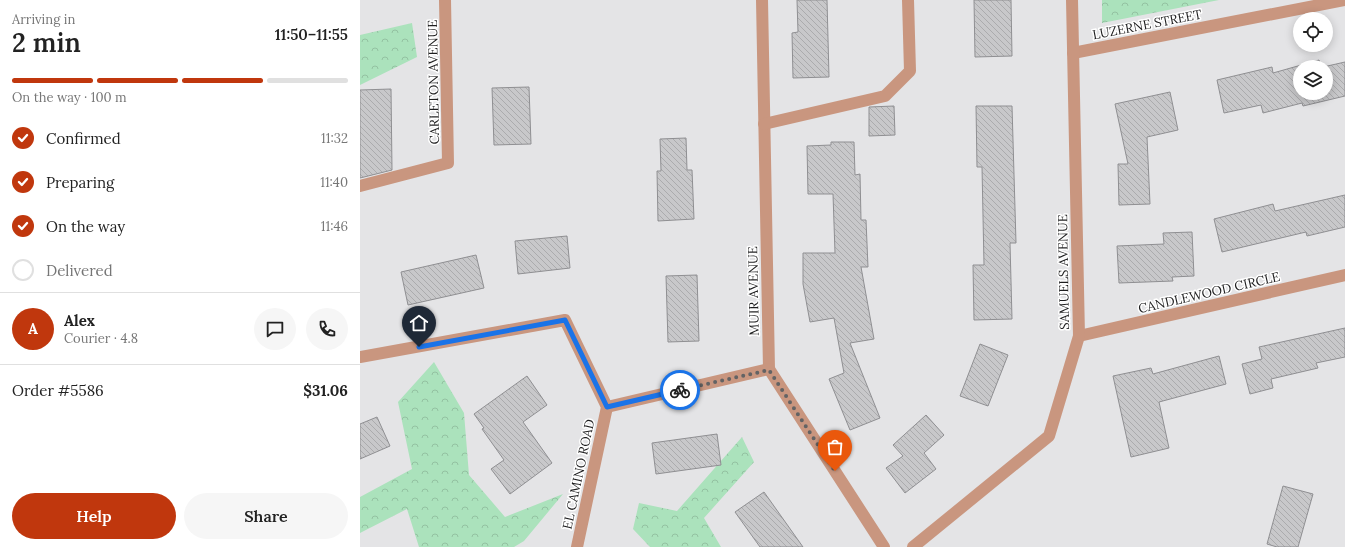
<!DOCTYPE html>
<meta charset="utf-8">
<style>
:root{--surface:#fff;--page:#f6f6f6;--text:#222;--muted:#767676;--line:#e0e0e0;--accent:#c0370d}
body{margin:0;font-family:Lora,serif;background:var(--page);color:var(--text);height:100vh;display:flex;flex-direction:column;font-size:15px;white-space:nowrap}
*{box-sizing:border-box;margin:0}
p{font-size:13px;color:var(--muted)}
.icon{flex:none;width:22px;height:22px;fill:none;stroke:currentColor;stroke-width:2;stroke-linecap:round;stroke-linejoin:round}
.map{position:relative;flex:1;overflow:hidden}
.drawer{display:flex;flex-direction:column;background:var(--surface);width:360px}
.drawer>*{flex:none}
.fabs{position:absolute;left:933px;top:12px;display:grid;gap:8px}
.fabs a{display:grid;place-items:center;width:40px;height:40px;border-radius:50%;background:var(--surface);box-shadow:0 2px 10px #0003;font-size:20px}
.pin{position:absolute;display:grid;place-items:center;width:34px;height:34px;color:#fff;margin:-41px -17px;border-radius:50% 50% 50% 0;rotate:-45deg;box-shadow:0 0 4px #0007}
.pin .icon{rotate:45deg}
.courier{position:absolute;display:grid;place-items:center;width:40px;height:40px;margin:-20px;border:3px solid #1a73e8;border-radius:50%;background:#fff;color:#222;box-shadow:0 1px 5px #0007}
.summary em{font-style:normal;font-weight:600}
.summary div{display:flex;flex-direction:column-reverse}
.summary{display:flex;align-items:center;justify-content:space-between;height:68px;padding:0 12px}
h1{font-size:26px;font-weight:600;line-height:30px}
.bar{display:grid;grid-template-columns:repeat(4,1fr);gap:6px 4px;align-content:center;height:48px;padding:0 12px}
.bar i{height:5px;border-radius:3px;background:var(--line)}
.bar .current{background:var(--accent)}
.bar p{grid-column:span 4}
.line{display:flex;align-items:center;gap:10px;padding:0 12px;border-top:1px solid var(--line)}
.line div{flex:1}
.round{display:grid;place-items:center;flex:none;width:42px;height:42px;border-radius:21px;background:var(--page)}
ol{padding:0 12px;list-style:none}
li{display:flex;align-items:center;gap:12px;height:44px}
li p{margin-inline-start:auto}
li .icon{padding:4px;border-radius:50%;background:var(--accent);color:#fff;stroke-width:4}
li:last-child{color:var(--muted)}
li i{width:22px;height:22px;border:2px solid var(--line);border-radius:50%}
.primary-button{display:flex;gap:8px;margin-top:auto;padding:8px 12px}
.primary-button a{flex:1;height:46px;border-radius:24px;background:var(--accent);color:#fff;font-size:16px;font-weight:600;line-height:46px;text-align:center}
.primary-button a+a{background:var(--page);color:var(--text)}
main{display:flex;flex:1;min-height:0}
.map>svg:first-child{display:block}
</style>
<main>
<section class="drawer">
<div class="summary"><div><h1>2 min</h1><p>Arriving in</p></div><em>11:50–11:55</em></div>
<div class="bar"><i class="current"></i><i class="current"></i><i class="current"></i><i></i><p>On the way · 100 m</p></div>
<ol>
<li><svg class="icon" aria-label="check" viewBox="0 0 24 24"><path d="M5 12l5 5 9-10"/></svg>Confirmed<p>11:32</p></li>
<li><svg class="icon" aria-label="check" viewBox="0 0 24 24"><path d="M5 12l5 5 9-10"/></svg>Preparing<p>11:40</p></li>
<li><svg class="icon" aria-label="check" viewBox="0 0 24 24"><path d="M5 12l5 5 9-10"/></svg>On the way<p>11:46</p></li>
<li><i></i>Delivered</li>
</ol>
<div class="line" style="height:72px"><b class="round" style="background:var(--accent);color:#fff">A</b><div><b>Alex</b><p>Courier · 4.8</p></div><a class="round"><svg class="icon" aria-label="chat" viewBox="0 0 24 24"><path d="M4 5h16v11H9l-5 4z"/></svg></a><a class="round"><svg class="icon" aria-label="phone" viewBox="0 0 24 24"><path d="M5 4h4l2 5-3 2q2 4 5 5l2-3 5 2v4C11 20 4 13 5 4z"/></svg></a></div>
<div class="line" style="height:52px"><div>Order #5586</div><b>$31.06</b></div>
<div class="primary-button"><a>Help</a><a>Share</a></div>
</section>
<div class="map">
<svg width="985" height="547" viewBox="0 0 985 547">
<defs>
<pattern id="forest-crowns" width="20" height="18" patternUnits="userSpaceOnUse"><rect width="20" height="18" fill="#abe2bc"/><path d="M2 6a3 3 0 1 1 6 0M12 15a3 3 0 1 1 6 0" fill="none" stroke="#93c1a1"/></pattern>
<pattern id="building-back-hatch" width="6" height="6" patternUnits="userSpaceOnUse"><rect width="6" height="6" fill="#c8c8ca"/><path d="M-1 5l2 2M0 0l6 6M5-1l2 2" fill="none" stroke="#ababad"/></pattern>
</defs>
<rect width="100%" height="100%" fill="#e4e4e6"/>
<!-- forest -->
<g fill="url(#forest-crowns)">
<path d="M 742,0 L 859,0 L 742,23 Z"/>
<path d="M 52,23 L 57,57 L 0,85 L 0,35 Z"/>
<path d="M 74,362 L 104,413 L 109,475 L 145,517 L 203,494 L 164,541 L 154,547 L 59,547 L 47,509 L 0,533 L 0,497 L 52,469 L 38,402 Z"/>
<path d="M 382,437 L 394,462 L 344,518 L 361,547 L 290,547 L 273,529 L 279,503 L 317,511 Z"/>
</g>
<!-- building -->
<g fill="url(#building-back-hatch)" stroke="#8f8f92">
<path d="M 437,0 L 467,0 L 469,77 L 433,78 L 432,33 L 438,32 Z"/>
<path d="M 614,0 L 651,0 L 652,56 L 615,57 Z"/>
<path d="M 959,60 L 961,67 L 940,67 L 940,93 L 966,93 L 966,67 L 963,67 L 985,62 L 985,96 L 943,106 L 942,103 L 903,113 L 901,105 L 864,113 L 857,80 L 912,67 L 913,73 Z"/>
<path d="M 169,87 L 171,144 L 134,145 L 132,88 Z"/>
<path d="M 31,89 L 32,170 L 0,178 L 0,90 Z"/>
<path d="M 810,92 L 818,130 L 787,137 L 790,204 L 759,205 L 758,164 L 768,164 L 755,104 Z"/>
<path d="M 534,106 L 535,135 L 509,136 L 509,107 Z"/>
<path d="M 616,106 L 652,106 L 656,243 L 650,243 L 652,319 L 614,320 L 613,265 L 624,265 L 622,167 L 617,167 Z"/>
<path d="M 326,138 L 327,170 L 332,170 L 334,219 L 298,221 L 297,171 L 301,171 L 300,139 Z"/>
<path d="M 471,142 L 494,142 L 495,175 L 500,174 L 501,220 L 506,220 L 508,267 L 501,267 L 514,339 L 490,343 L 520,418 L 490,430 L 469,379 L 484,373 L 474,318 L 450,322 L 443,284 L 443,253 L 475,253 L 473,194 L 448,194 L 447,146 L 471,145 Z"/>
<path d="M 985,195 L 985,227 L 947,236 L 946,232 L 862,252 L 854,219 L 913,204 L 915,211 Z"/>
<path d="M 832,232 L 834,276 L 812,277 L 813,281 L 759,283 L 757,246 L 804,244 L 803,233 Z"/>
<path d="M 207,236 L 210,268 L 158,274 L 155,241 Z"/>
<path d="M 116,255 L 124,288 L 48,305 L 41,272 Z"/>
<path d="M 337,275 L 339,341 L 308,342 L 306,276 Z"/>
<path d="M 985,328 L 985,357 L 956,363 L 958,368 L 911,379 L 913,388 L 890,394 L 882,364 L 902,359 L 899,347 Z"/>
<path d="M 620,344 L 648,355 L 628,406 L 600,396 Z"/>
<path d="M 859,356 L 866,384 L 799,402 L 809,448 L 771,457 L 753,376 L 791,368 L 793,374 Z"/>
<path d="M 167,376 L 187,405 L 163,422 L 192,463 L 150,494 L 131,469 L 144,460 L 122,429 L 124,428 L 114,414 Z"/>
<path d="M 566,415 L 584,435 L 564,453 L 576,469 L 545,493 L 526,468 L 543,456 L 533,445 Z"/>
<path d="M 17,417 L 30,446 L 0,459 L 0,424 Z"/>
<path d="M 357,434 L 361,465 L 296,474 L 292,443 Z"/>
<path d="M 923,486 L 953,494 L 938,547 L 917,547 L 907,544 Z"/>
<path d="M 404,492 L 443,547 L 400,547 L 375,512 Z"/>
</g>
<g fill="none" stroke-linecap="round" stroke-linejoin="round">
<!-- minor -->
<g stroke="#c9967f" stroke-width="12">
<path d="M 402,0 L 409,369 L 524,547"/>
<path d="M 713,53 L 985,0"/>
<path d="M 404,124 L 525,96 L 550,71 L 548,0"/>
<path d="M 0,186 L 88,163 L 85,0"/>
<path d="M 719,336 L 985,275"/>
<path d="M 0,357 L 205,320 L 247,407 L 217,547"/>
<path d="M 247,407 L 409,369"/>
<path d="M 553,547 L 689,436 L 719,336 L 712,0"/>
</g>
</g>
<g fill="none" stroke-linecap="round" stroke-linejoin="round">
<!-- done -->
<path stroke="#636364" stroke-width="4" stroke-dasharray="0 7.2" d="M 320,390 L 409,370 L 475,471"/>
<!-- route -->
<path stroke="#1a73e8" stroke-width="5" d="M 59,347 L 205,320 L 247,407 L 320,390"/>
</g>
<g text-anchor="middle" stroke-width="3" stroke-linejoin="round" paint-order="stroke">
<!-- street labels -->
<g font-size="13" fill="#1d1d1e" stroke="#fff">
<text transform="translate(787 24) rotate(-11)" y="5">LUZERNE STREET</text>
<text transform="translate(73 82) rotate(-91)" y="5">CARLETON AVENUE</text>
<text transform="translate(703 272) rotate(-91)" y="5">SAMUELS AVENUE</text>
<text transform="translate(393 291) rotate(-91)" y="5">MUIR AVENUE</text>
<text transform="translate(849 292) rotate(-13)" y="5">CANDLEWOOD CIRCLE</text>
<text transform="translate(218 474) rotate(-78)" y="5">EL CAMINO ROAD</text>
</g>
</g>
</svg>
<div class="fabs">
<a><svg class="icon" aria-label="locate" viewBox="0 0 24 24"><circle cx="12" cy="12" r="6"/><path d="M12 2v4M12 18v4M2 12h4M18 12h4"/></svg></a>
<a><svg class="icon" aria-label="layers" viewBox="0 0 24 24"><path d="M12 4l9 5-9 5-9-5zM3 14l9 5 9-5"/></svg></a>
</div>
<div class="pin" style="left:475px;top:471px;background:#ea580c"><svg class="icon" aria-label="bag" viewBox="0 0 24 24"><path d="M5 8h14l-1 12H6zM9 8a3 3 0 0 1 6 0"/></svg></div>
<div class="pin" style="left:59px;top:347px;background:#1f2937"><svg class="icon" aria-label="home" viewBox="0 0 24 24"><path d="M3 11l9-7 9 7M6 9v11h12V9"/></svg></div>
<div class="courier" style="left:320px;top:390px"><svg class="icon" aria-label="bike" viewBox="0 0 24 24"><circle cx="6" cy="16" r="4"/><circle cx="18" cy="16" r="4"/><path d="M6 16l4-8h5l3 8M10 8l3 8H6M13 5h3"/></svg></div>
</div>
</main>
